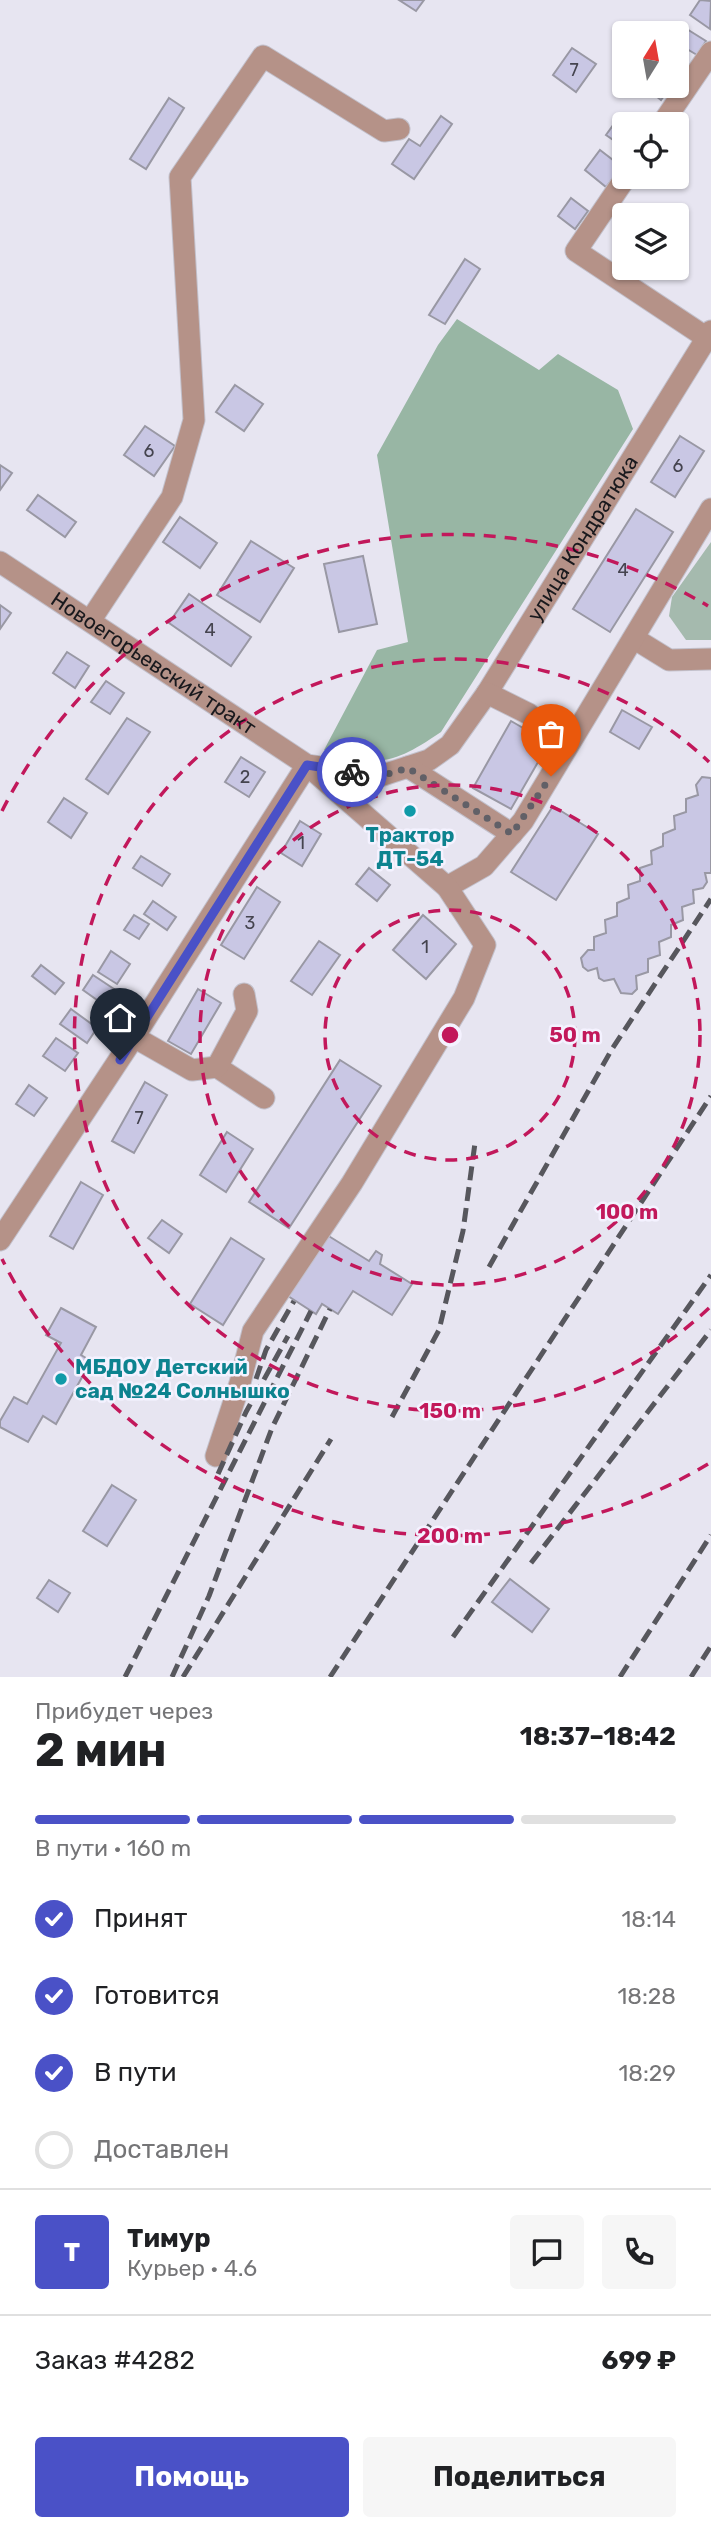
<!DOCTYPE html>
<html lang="ru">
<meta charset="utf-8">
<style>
:root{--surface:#fff;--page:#f6f6f6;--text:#202124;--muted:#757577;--line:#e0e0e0;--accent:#4a51c7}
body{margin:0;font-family:Rubik,sans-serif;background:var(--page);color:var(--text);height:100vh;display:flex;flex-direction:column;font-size:26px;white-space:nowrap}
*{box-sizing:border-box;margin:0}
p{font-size:23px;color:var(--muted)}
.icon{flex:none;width:38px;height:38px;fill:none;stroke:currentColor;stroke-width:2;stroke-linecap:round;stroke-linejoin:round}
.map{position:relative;height:1677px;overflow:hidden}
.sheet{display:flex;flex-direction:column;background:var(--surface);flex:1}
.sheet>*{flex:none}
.needle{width:46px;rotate:11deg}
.tools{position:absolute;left:612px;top:21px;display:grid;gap:14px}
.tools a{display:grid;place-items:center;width:77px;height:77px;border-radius:7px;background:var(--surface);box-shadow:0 2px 5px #0004;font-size:35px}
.pin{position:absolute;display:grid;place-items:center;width:60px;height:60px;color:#fff;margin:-72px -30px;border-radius:50% 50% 50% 0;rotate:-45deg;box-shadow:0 0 7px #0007}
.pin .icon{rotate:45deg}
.courier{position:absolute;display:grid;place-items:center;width:70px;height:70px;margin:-35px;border:5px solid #4a51c7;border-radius:50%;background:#fff;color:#222;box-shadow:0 2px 9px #0007}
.overview em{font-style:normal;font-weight:700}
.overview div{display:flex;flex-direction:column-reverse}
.overview{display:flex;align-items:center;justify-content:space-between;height:119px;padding:0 35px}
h1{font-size:46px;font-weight:700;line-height:52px}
.bar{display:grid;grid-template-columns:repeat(4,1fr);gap:10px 7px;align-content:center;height:84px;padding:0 35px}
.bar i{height:9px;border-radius:5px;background:var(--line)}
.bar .on{background:var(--accent)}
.bar p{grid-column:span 4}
.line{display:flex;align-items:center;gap:18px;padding:0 35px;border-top:2px solid var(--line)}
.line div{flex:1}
.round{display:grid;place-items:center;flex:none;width:74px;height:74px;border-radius:7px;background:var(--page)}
ol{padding:0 35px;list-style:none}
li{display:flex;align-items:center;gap:21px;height:77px}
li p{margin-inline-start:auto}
li .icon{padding:7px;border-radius:50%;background:var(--accent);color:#fff;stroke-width:4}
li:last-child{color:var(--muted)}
li i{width:38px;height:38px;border:4px solid var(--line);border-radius:50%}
.primary-button{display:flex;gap:14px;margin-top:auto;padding:14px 35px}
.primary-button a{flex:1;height:80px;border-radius:7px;background:var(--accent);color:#fff;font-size:28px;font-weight:700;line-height:80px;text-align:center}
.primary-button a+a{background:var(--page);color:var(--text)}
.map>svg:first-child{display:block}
</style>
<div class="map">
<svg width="711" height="1677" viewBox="0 0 711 1677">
<rect width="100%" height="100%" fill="#e7e5f1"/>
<!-- green -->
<path fill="#a5baae" d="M 711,542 L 711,640 L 686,640 L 669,616 L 672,597 Z"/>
<!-- forest -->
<path fill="#98b6a4" d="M 457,319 L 539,370 L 558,354 L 618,390 L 633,429 L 441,732 C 394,764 378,768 324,750 L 377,650 L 408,642 L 377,455 L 438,345 Z"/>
<!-- building -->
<g fill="#c9c7e4" stroke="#9998a4" stroke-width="2">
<path d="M 399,0 L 424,0 L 416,11 Z"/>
<path d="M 700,0 L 711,1 L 710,29 L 690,15 Z"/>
<path d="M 682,26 L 706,41 L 697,55 L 677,43 L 677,34 Z"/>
<path d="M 572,48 L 596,64 L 576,92 L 553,75 Z"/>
<path d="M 644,86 L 671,86 L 661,100 Z"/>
<path d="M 169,98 L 184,108 L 146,169 L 130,159 Z"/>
<path d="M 441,116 L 452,124 L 414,179 L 392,164 L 409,139 L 420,146 Z"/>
<path d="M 619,117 L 629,124 L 625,124 L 625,148 L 606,135 Z"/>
<path d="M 600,150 L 622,167 L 606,187 L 585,170 Z"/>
<path d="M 571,198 L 588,211 L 575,229 L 558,216 Z"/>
<path d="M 465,259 L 480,269 L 445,324 L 429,315 Z"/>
<path d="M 235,385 L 263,404 L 244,431 L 216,412 Z"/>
<path d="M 145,426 L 175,446 L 154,476 L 124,455 Z"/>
<path d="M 680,436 L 704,451 L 675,497 L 651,482 Z"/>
<path d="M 0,465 L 12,473 L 0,490 Z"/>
<path d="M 38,495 L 76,522 L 65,537 L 27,510 Z"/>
<path d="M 636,509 L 673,532 L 610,632 L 573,609 Z"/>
<path d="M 180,517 L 217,543 L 200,568 L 163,542 Z"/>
<path d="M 251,541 L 294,568 L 260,622 L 217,595 Z"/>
<path d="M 363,556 L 377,624 L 339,632 L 324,564 Z"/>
<path d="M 189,594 L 251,637 L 231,666 L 169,623 Z"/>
<path d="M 0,605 L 11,613 L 0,629 Z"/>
<path d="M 67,652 L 89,666 L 75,688 L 53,673 Z"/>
<path d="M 106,681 L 124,693 L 110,714 L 91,702 Z"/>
<path d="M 622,710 L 652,727 L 639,749 L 610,732 Z"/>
<path d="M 127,718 L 150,732 L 108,794 L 86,779 Z"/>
<path d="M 511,721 L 549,743 L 511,809 L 473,788 Z"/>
<path d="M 241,757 L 265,772 L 249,797 L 225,782 Z"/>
<path d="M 702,777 L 711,778 L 711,873 L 705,873 L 707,882 L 703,888 L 693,890 L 694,903 L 682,907 L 683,920 L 671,925 L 671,937 L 659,942 L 660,955 L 648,959 L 648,972 L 636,976 L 637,989 L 632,994 L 621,993 L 614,979 L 604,981 L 599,978 L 597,968 L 588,971 L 583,967 L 581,958 L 588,950 L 594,950 L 594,937 L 606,933 L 605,920 L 617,916 L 617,903 L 629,898 L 628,885 L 640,881 L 640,868 L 652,864 L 651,851 L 663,846 L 663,834 L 675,829 L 674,816 L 686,812 L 686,799 L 698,795 L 696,785 Z"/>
<path d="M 64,798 L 87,813 L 71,838 L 48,822 Z"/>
<path d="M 553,806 L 598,834 L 556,900 L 511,872 Z"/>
<path d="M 300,821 L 321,834 L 302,866 L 281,853 Z"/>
<path d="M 141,856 L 170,874 L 162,886 L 133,868 Z"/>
<path d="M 369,868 L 390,885 L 377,901 L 356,884 Z"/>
<path d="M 257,887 L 280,902 L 244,959 L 221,945 Z"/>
<path d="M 153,901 L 176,917 L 167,930 L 144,914 Z"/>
<path d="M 134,915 L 149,924 L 139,939 L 124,930 Z"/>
<path d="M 423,915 L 456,944 L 426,979 L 393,950 Z"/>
<path d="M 319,941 L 340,955 L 312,995 L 291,981 Z"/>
<path d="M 111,951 L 130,964 L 117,984 L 98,972 Z"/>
<path d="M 41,965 L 64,983 L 55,994 L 32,976 Z"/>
<path d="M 93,975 L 117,991 L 107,1007 L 83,990 Z"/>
<path d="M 198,989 L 221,1003 L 191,1054 L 168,1041 Z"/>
<path d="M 71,1009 L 97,1028 L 87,1043 L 60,1024 Z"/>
<path d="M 56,1038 L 78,1053 L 65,1071 L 43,1056 Z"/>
<path d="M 340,1060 L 381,1086 L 289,1228 L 249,1202 Z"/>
<path d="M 145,1082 L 167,1095 L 134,1153 L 112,1141 Z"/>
<path d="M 29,1085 L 47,1098 L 34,1116 L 16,1104 Z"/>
<path d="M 227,1132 L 253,1149 L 226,1192 L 200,1175 Z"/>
<path d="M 81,1182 L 103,1195 L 73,1249 L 50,1236 Z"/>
<path d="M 162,1220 L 182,1234 L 169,1253 L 148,1238 Z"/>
<path d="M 327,1235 L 369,1261 L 376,1251 L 382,1255 L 380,1264 L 412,1284 L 392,1315 L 353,1291 L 338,1314 L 322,1304 L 316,1314 L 288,1296 Z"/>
<path d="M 231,1238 L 264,1259 L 223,1325 L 190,1304 Z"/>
<path d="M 61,1308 L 96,1327 L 81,1355 L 91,1361 L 56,1424 L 43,1416 L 28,1442 L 0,1427 L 0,1421 L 14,1397 L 27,1404 L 61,1343 L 46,1335 Z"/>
<path d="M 112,1485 L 136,1500 L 107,1546 L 83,1531 Z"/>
<path d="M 510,1579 L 549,1609 L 532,1632 L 492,1602 Z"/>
<path d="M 49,1580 L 70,1593 L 58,1612 L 37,1598 Z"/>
</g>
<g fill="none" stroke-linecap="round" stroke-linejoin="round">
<defs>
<g id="minor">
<path d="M 662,124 L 711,52"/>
<path d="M 626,177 L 576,251 L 707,338"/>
<path id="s1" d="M 0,562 L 307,765 L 380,776 L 429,760 L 450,745 L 487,693 L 711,331"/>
<path d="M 90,621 L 172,497 L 194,420 L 180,177 L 263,56 L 384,131 L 399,129"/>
<path d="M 635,639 L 669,660 L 711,659"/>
<path d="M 487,693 L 529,714"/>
<path d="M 408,767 L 512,834"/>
<path d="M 447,887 L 484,866 L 523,821 L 711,509"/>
<path d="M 134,1037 L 192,1070 L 217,1067 L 264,1098"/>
<path d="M 217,1067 L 247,1011 L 244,994"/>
<path d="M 0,1240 L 134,1037 L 307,765 L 447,887 L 485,945 L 464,998 L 352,1183 L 253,1331 L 240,1383 L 216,1456"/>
</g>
</defs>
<!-- minor casing -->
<use href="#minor" stroke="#c2c0cb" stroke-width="23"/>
<!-- minor -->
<use href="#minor" stroke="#b59288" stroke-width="21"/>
<!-- rail -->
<g stroke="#57575d" stroke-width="5" stroke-dasharray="14 7" stroke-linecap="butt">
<path d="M 489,1267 L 612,1049 L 711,899"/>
<path d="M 256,1379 L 266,1350 L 294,1301"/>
<path d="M 392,1417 L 439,1330 L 463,1231 L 475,1143"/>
<path d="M 218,1474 L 246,1412 L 288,1336"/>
<path d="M 531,1563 L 711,1330"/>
<path d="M 453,1637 L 711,1275"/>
<path d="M 125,1677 L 311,1311"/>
<path d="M 172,1677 L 209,1596 L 272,1428 L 330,1309"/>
<path d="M 183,1677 L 331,1439"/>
<path d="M 330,1677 L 711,1096"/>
<path d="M 620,1677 L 711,1535"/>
<path d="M 691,1677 L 711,1646"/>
</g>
</g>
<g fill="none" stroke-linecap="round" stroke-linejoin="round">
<!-- done -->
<path stroke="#616067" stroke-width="7" stroke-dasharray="0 12.6" d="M 352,772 L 380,776 L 408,768 L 512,834 L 551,776"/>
<!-- route -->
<path stroke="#4a51c7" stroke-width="9" d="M 120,1060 L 307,765 L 352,772"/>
</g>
<!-- distance rings -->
<g fill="none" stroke="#c2185b" stroke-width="3.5" stroke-dasharray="12 9">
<circle cx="450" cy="1035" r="125"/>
<circle cx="450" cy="1035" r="250"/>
<path d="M709 1308A376 376 0 1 1 709 762"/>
<path d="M708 1464A501 501 0 0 1 2 1259M2 811A501 501 0 0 1 708 606"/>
</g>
<!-- markers -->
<g fill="#0f9aa8" stroke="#f4f2ff" stroke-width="2.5">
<circle cx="410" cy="811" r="7"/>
<circle cx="61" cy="1379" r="7"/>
</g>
<g text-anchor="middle" stroke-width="5" stroke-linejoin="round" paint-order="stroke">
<!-- number labels -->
<g font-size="18" fill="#45444f">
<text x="574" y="76">7</text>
<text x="149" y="457">6</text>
<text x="678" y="472">6</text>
<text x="623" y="576">4</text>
<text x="210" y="636">4</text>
<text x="245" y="783">2</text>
<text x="301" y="849">1</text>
<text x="250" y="929">3</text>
<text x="425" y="953">1</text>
<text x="139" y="1124">7</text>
</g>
<!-- street labels -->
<g font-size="21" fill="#19191d" stroke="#f4f2ff">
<text dy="7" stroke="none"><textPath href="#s1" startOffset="765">улица Кондратюка</textPath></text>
<text dy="7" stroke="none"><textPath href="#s1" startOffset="184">Новоегорьевский тракт</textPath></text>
</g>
<!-- culture labels -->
<g font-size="21" font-weight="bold" fill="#0d838f" stroke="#f4f2ff">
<text x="410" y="842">Трактор<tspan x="410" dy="24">ДТ-54</tspan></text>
<text x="75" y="1374" text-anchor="start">МБДОУ Детский<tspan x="75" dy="24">сад №24 Солнышко</tspan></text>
</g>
</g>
<circle cx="450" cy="1035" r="10" fill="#c2185b" stroke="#f4f2ff" stroke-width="3.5"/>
<g font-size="21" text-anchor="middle" font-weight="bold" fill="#c2185b" stroke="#f4f2ff" stroke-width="5" stroke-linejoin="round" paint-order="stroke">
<text x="575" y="1042">50 m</text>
<text x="627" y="1219">100 m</text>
<text x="450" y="1418">150 m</text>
<text x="450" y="1543">200 m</text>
</g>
</svg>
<div class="tools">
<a><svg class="needle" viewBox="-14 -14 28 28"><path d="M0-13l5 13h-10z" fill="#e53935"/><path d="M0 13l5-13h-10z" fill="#757577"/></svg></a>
<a><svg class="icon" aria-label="locate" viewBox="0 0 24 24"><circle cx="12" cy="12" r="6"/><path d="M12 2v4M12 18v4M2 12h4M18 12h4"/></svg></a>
<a><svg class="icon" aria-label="layers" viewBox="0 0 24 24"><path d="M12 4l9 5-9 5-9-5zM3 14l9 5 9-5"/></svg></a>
</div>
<div class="pin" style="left:551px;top:776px;background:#ea580c"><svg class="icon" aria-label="bag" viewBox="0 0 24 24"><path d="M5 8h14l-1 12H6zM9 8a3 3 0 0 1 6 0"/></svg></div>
<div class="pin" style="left:120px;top:1060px;background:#1f2937"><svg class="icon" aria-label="home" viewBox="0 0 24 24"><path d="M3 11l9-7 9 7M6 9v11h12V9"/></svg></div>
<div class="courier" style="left:352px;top:772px"><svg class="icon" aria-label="bike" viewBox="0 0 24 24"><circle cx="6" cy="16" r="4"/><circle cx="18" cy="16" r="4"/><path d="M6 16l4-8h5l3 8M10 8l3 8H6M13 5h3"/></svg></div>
</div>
<section class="sheet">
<div class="overview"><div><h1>2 мин</h1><p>Прибудет через</p></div><em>18:37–18:42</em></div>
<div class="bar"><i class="on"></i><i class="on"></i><i class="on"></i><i></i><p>В пути · 160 m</p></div>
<ol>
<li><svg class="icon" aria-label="check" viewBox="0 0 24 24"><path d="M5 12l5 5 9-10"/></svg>Принят<p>18:14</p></li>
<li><svg class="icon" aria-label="check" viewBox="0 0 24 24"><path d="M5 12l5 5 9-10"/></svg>Готовится<p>18:28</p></li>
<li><svg class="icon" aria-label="check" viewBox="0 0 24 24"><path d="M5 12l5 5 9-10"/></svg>В пути<p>18:29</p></li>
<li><i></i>Доставлен</li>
</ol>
<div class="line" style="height:126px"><b class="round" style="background:var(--accent);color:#fff">Т</b><div><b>Тимур</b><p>Курьер · 4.6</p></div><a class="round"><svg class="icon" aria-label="chat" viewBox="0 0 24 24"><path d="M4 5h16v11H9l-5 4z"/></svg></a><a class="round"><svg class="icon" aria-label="phone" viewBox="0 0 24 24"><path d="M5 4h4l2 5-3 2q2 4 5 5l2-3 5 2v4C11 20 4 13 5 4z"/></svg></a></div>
<div class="line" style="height:91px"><div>Заказ #4282</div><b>699 ₽</b></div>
<div class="primary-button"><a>Помощь</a><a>Поделиться</a></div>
</section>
